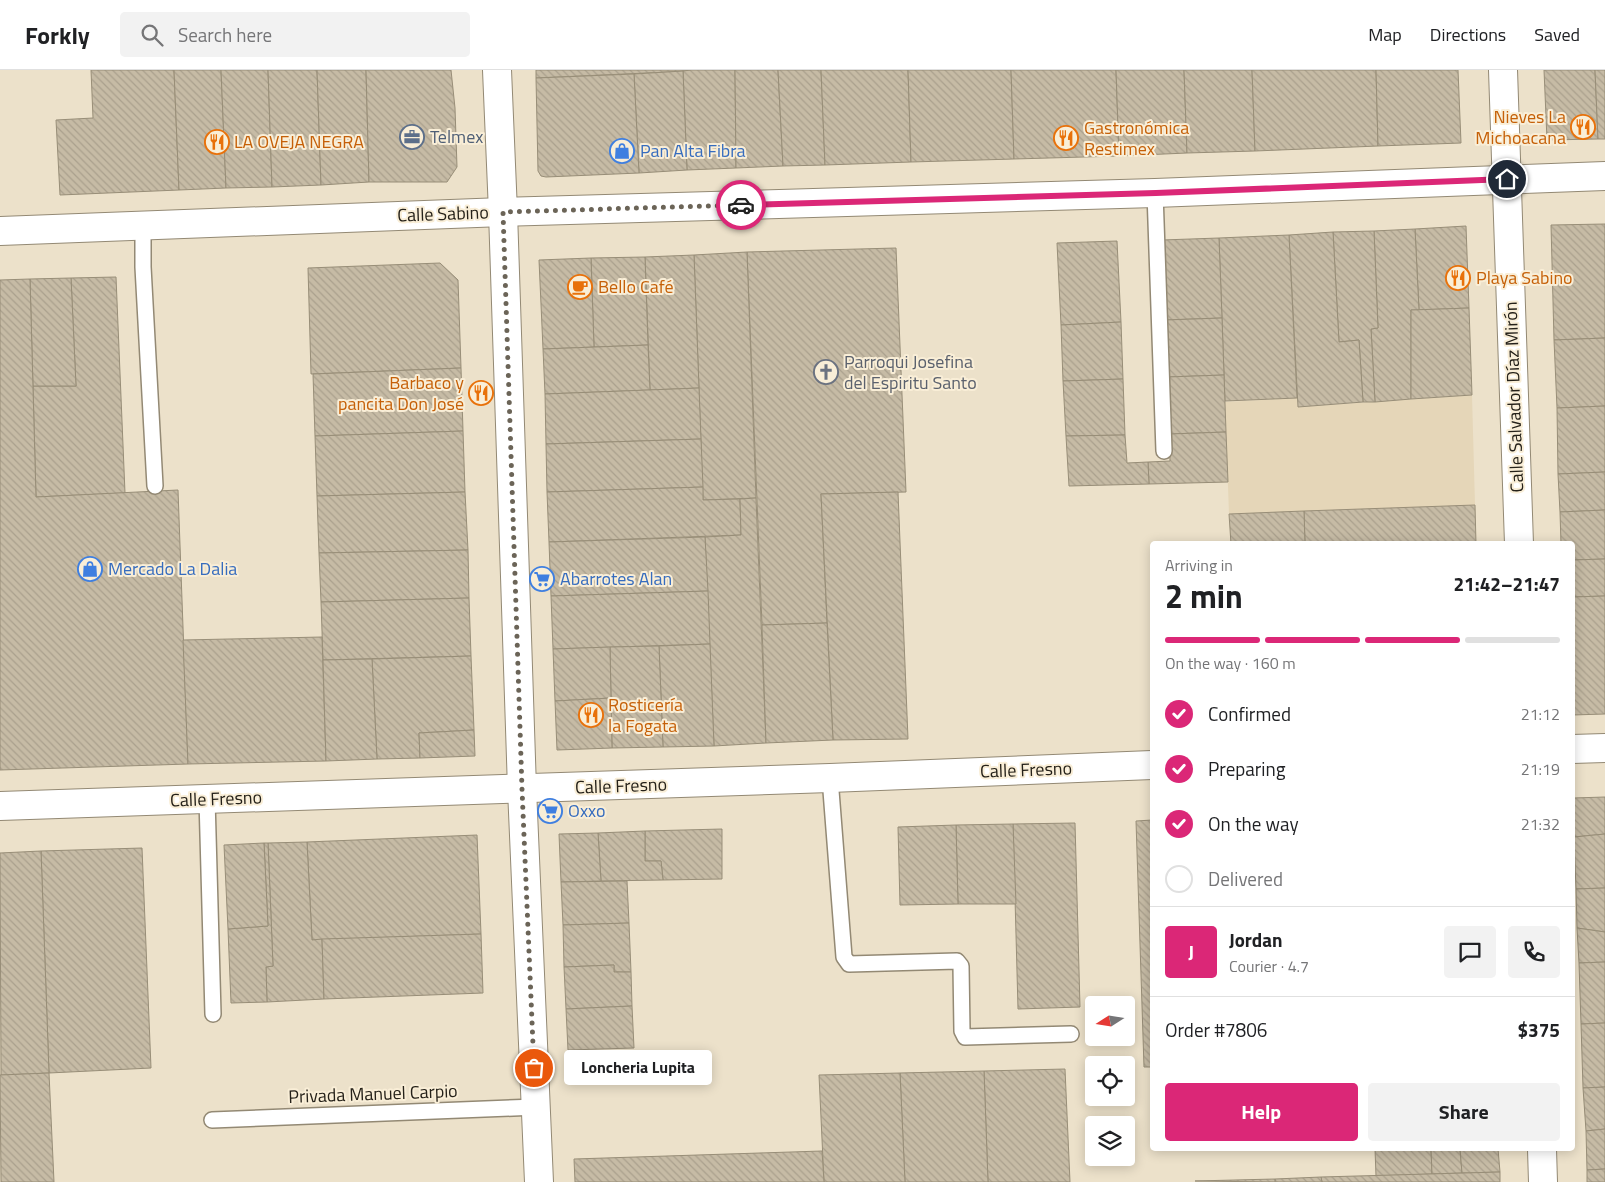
<!DOCTYPE html>
<meta charset="utf-8">
<style>
:root{--surface:#fff;--page:#f2f2f2;--text:#202124;--muted:#757577;--line:#e0e0e0;--accent:#db2777}
body{margin:0;font-family:"Titillium Web",sans-serif;background:var(--page);color:var(--text);height:100vh;display:flex;flex-direction:column;font-size:19px;white-space:nowrap}
*{box-sizing:border-box;margin:0}
p{font-size:16px;color:var(--muted)}
.icon{flex:none;width:28px;height:28px;fill:none;stroke:currentColor;stroke-width:2;stroke-linecap:round;stroke-linejoin:round}
.map{position:relative;flex:1;overflow:hidden}
.drawer{position:absolute;left:1150px;top:471px;width:425px;height:610px;display:flex;flex-direction:column;background:var(--surface);border-radius:5px;box-shadow:0 2px 12px #0003}
.drawer>*{flex:none}
.needle{width:32px;rotate:258deg}
.fabs{position:absolute;left:1085px;top:926px;display:grid;gap:10px}
.fabs a{display:grid;place-items:center;width:50px;height:50px;border-radius:5px;background:var(--surface);box-shadow:0 2px 12px #0003;font-size:25px}
.pin{position:absolute;display:grid;place-items:center;width:42px;height:42px;color:#fff;margin:-21px;border:2px solid #fff;border-radius:50%;box-shadow:0 1px 5px #0007}
.courier{position:absolute;display:grid;place-items:center;width:50px;height:50px;margin:-25px;border:4px solid #db2777;border-radius:50%;background:#fff;color:#222;box-shadow:0 1px 6px #0007}
.bubble{position:absolute;height:35px;border-radius:5px;background:var(--surface);box-shadow:0 2px 12px #0003;font-size:16px;font-weight:700;line-height:35px;text-align:center}
.head em{font-style:normal;font-weight:700}
.head div{display:flex;flex-direction:column-reverse}
.head{display:flex;align-items:center;justify-content:space-between;height:85px;padding:0 15px}
h1{font-size:32px;font-weight:700;line-height:38px}
.bar{display:grid;grid-template-columns:repeat(4,1fr);gap:8px 5px;align-content:center;height:60px;padding:0 15px}
.bar i{height:6px;border-radius:4px;background:var(--line)}
.bar .selected{background:var(--accent)}
.bar p{grid-column:span 4}
.line{display:flex;align-items:center;gap:12px;padding:0 15px;border-top:1px solid var(--line)}
.line div{flex:1}
.round{display:grid;place-items:center;flex:none;width:52px;height:52px;border-radius:5px;background:var(--page)}
ol{padding:0 15px;list-style:none}
li{display:flex;align-items:center;gap:15px;height:55px}
li p{margin-inline-start:auto}
li .icon{padding:5px;border-radius:50%;background:var(--accent);color:#fff;stroke-width:4}
li:last-child{color:var(--muted)}
li i{width:28px;height:28px;border:2px solid var(--line);border-radius:50%}
.primary-button{display:flex;gap:10px;margin-top:auto;padding:10px 15px}
.primary-button a{flex:1;height:58px;border-radius:5px;background:var(--accent);color:#fff;font-size:20px;font-weight:700;line-height:58px;text-align:center}
.primary-button a+a{background:var(--page);color:var(--text)}
header{display:flex;align-items:center;gap:30px;box-sizing:border-box;height:70px;padding:0 25px;background:var(--surface);border-bottom:1px solid var(--line)}
header strong{font-size:24px}
nav{display:flex;gap:28px;margin-inline-start:auto;font-size:18px}
.search{width:350px;height:45px;background:var(--page);display:flex;align-items:center;gap:12px;box-sizing:border-box;padding:0 18px;border-radius:5px;color:var(--muted);font-size:19px}
.map>svg:first-child{display:block}
</style>
<header>
<strong>Forkly</strong>
<div class="search"><svg class="icon" aria-label="search" viewBox="0 0 24 24"><circle cx="10" cy="10" r="6"/><path d="M15 15l6 6"/></svg>Search here</div>
<nav><a>Map</a><a>Directions</a><a>Saved</a></nav>
</header>
<div class="map">
<svg width="1605" height="1112" viewBox="0 0 1605 1112">
<defs>
<pattern id="building-back-hatch" width="6" height="6" patternUnits="userSpaceOnUse" patternTransform="scale(1.25)"><rect width="6" height="6" fill="#c6bba5"/><path d="M-1 5l2 2M0 0l6 6M5-1l2 2" fill="none" stroke="#aaa08d"/></pattern>
</defs>
<rect width="100%" height="100%" fill="#ece1ca"/>
<!-- built -->
<path fill="#e5d6b8" d="M 1472,325 L 1475,435 L 1229,444 L 1225,332 L 1297,328 L 1298,337 Z"/>
<!-- building -->
<g fill="url(#building-back-hatch)" stroke="#988e78">
<path d="M 91,0 L 174,0 L 179,120 L 60,125 L 56,50 L 93,48 Z"/>
<path d="M 174,0 L 221,0 L 226,118 L 179,120 Z"/>
<path d="M 221,0 L 268,0 L 272,117 L 226,118 Z"/>
<path d="M 268,0 L 317,0 L 321,115 L 272,117 Z"/>
<path d="M 317,0 L 366,0 L 369,112 L 321,115 Z"/>
<path d="M 366,0 L 451,0 L 455,38 L 457,97 L 447,112 L 369,112 Z"/>
<path d="M 536,0 L 691,0 L 691,1 L 536,8 Z"/>
<path d="M 691,0 L 735,0 L 736,98 L 687,100 L 683,1 Z"/>
<path d="M 735,0 L 778,0 L 783,96 L 736,98 Z"/>
<path d="M 778,0 L 821,0 L 825,95 L 783,96 Z"/>
<path d="M 821,0 L 908,0 L 911,92 L 825,95 Z"/>
<path d="M 908,0 L 1011,0 L 1014,89 L 911,92 Z"/>
<path d="M 1011,0 L 1116,0 L 1119,86 L 1014,89 Z"/>
<path d="M 1116,0 L 1184,0 L 1187,83 L 1119,86 Z"/>
<path d="M 1184,0 L 1252,0 L 1255,81 L 1187,83 Z"/>
<path d="M 1252,0 L 1376,0 L 1378,76 L 1255,81 Z"/>
<path d="M 1376,0 L 1458,0 L 1461,73 L 1378,76 Z"/>
<path d="M 1544,0 L 1595,0 L 1598,69 L 1547,70 Z"/>
<path d="M 1595,0 L 1605,0 L 1605,69 L 1598,69 Z"/>
<path d="M 683,1 L 687,100 L 639,103 L 634,4 Z"/>
<path d="M 634,4 L 639,103 L 546,107 L 541,106 L 538,101 L 536,8 Z"/>
<path d="M 1605,154 L 1605,268 L 1554,270 L 1551,155 Z"/>
<path d="M 1466,156 L 1469,238 L 1419,240 L 1415,159 Z"/>
<path d="M 1415,159 L 1419,240 L 1411,240 L 1411,329 L 1375,332 L 1371,259 L 1378,258 L 1374,161 Z"/>
<path d="M 1374,161 L 1378,258 L 1371,259 L 1375,332 L 1363,332 L 1359,270 L 1339,272 L 1333,162 Z"/>
<path d="M 1333,162 L 1339,272 L 1359,270 L 1363,332 L 1298,337 L 1289,165 Z"/>
<path d="M 1289,165 L 1297,328 L 1225,331 L 1219,168 Z"/>
<path d="M 1219,168 L 1222,248 L 1165,250 L 1162,170 Z"/>
<path d="M 1117,171 L 1121,252 L 1061,255 L 1057,173 Z"/>
<path d="M 896,178 L 906,422 L 821,424 L 827,553 L 762,555 L 747,182 Z"/>
<path d="M 747,182 L 756,428 L 703,430 L 694,185 Z"/>
<path d="M 694,185 L 699,318 L 650,320 L 645,187 Z"/>
<path d="M 645,187 L 648,275 L 594,277 L 591,188 Z"/>
<path d="M 591,188 L 594,277 L 543,279 L 539,190 Z"/>
<path d="M 440,193 L 458,210 L 461,298 L 311,304 L 308,198 Z"/>
<path d="M 116,207 L 125,423 L 36,427 L 33,316 L 76,316 L 71,208 Z"/>
<path d="M 71,208 L 76,316 L 33,316 L 30,209 Z"/>
<path d="M 30,209 L 36,427 L 178,420 L 188,694 L 0,700 L 0,210 Z"/>
<path d="M 1469,238 L 1472,325 L 1411,329 L 1411,240 Z"/>
<path d="M 1222,248 L 1224,305 L 1167,307 L 1165,250 Z"/>
<path d="M 1121,252 L 1123,309 L 1063,311 L 1061,255 Z"/>
<path d="M 1605,268 L 1605,336 L 1557,338 L 1554,270 Z"/>
<path d="M 648,275 L 650,320 L 545,324 L 543,279 Z"/>
<path d="M 461,298 L 463,361 L 315,366 L 313,304 Z"/>
<path d="M 1224,305 L 1226,362 L 1169,364 L 1167,307 Z"/>
<path d="M 1123,309 L 1125,365 L 1066,366 L 1063,311 Z"/>
<path d="M 699,318 L 701,369 L 546,374 L 545,324 Z"/>
<path d="M 1605,336 L 1605,402 L 1558,404 L 1557,338 Z"/>
<path d="M 463,361 L 465,422 L 317,426 L 315,366 Z"/>
<path d="M 1226,362 L 1228,412 L 1149,414 L 1148,392 L 1170,391 L 1169,364 Z"/>
<path d="M 1125,365 L 1127,393 L 1148,392 L 1149,414 L 1069,416 L 1066,366 Z"/>
<path d="M 701,369 L 703,417 L 547,422 L 546,374 Z"/>
<path d="M 1605,402 L 1605,440 L 1560,442 L 1558,404 Z"/>
<path d="M 703,417 L 703,430 L 740,429 L 741,465 L 549,472 L 547,422 Z"/>
<path d="M 465,422 L 468,480 L 319,483 L 317,426 Z"/>
<path d="M 898,422 L 908,669 L 833,670 L 821,424 Z"/>
<path d="M 756,428 L 766,673 L 714,676 L 705,467 L 741,465 L 740,429 Z"/>
<path d="M 1475,435 L 1476,474 L 1305,474 L 1304,441 Z"/>
<path d="M 1605,440 L 1605,489 L 1572,490 L 1572,474 L 1561,474 L 1560,442 Z"/>
<path d="M 1304,441 L 1305,474 L 1231,474 L 1229,444 Z"/>
<path d="M 705,467 L 708,521 L 551,526 L 549,472 Z"/>
<path d="M 468,480 L 469,528 L 321,532 L 319,483 Z"/>
<path d="M 1605,489 L 1605,526 L 1572,527 L 1572,490 Z"/>
<path d="M 708,521 L 710,574 L 553,579 L 551,526 Z"/>
<path d="M 1605,526 L 1605,644 L 1572,645 L 1572,527 Z"/>
<path d="M 469,528 L 471,586 L 323,590 L 321,532 Z"/>
<path d="M 827,553 L 833,670 L 766,673 L 762,555 Z"/>
<path d="M 322,567 L 326,691 L 188,694 L 183,570 Z"/>
<path d="M 710,574 L 714,676 L 663,677 L 659,576 Z"/>
<path d="M 659,576 L 663,677 L 612,678 L 610,577 Z"/>
<path d="M 610,577 L 611,628 L 555,631 L 553,579 Z"/>
<path d="M 471,586 L 474,660 L 419,663 L 420,688 L 377,689 L 372,589 Z"/>
<path d="M 372,589 L 377,689 L 326,691 L 323,590 Z"/>
<path d="M 611,628 L 612,678 L 557,680 L 555,631 Z"/>
<path d="M 474,660 L 475,686 L 420,688 L 419,663 Z"/>
<path d="M 1605,727 L 1605,764 L 1574,767 L 1573,728 Z"/>
<path d="M 1152,750 L 1152,997 L 1144,997 L 1136,751 Z"/>
<path d="M 1075,753 L 1080,937 L 1018,939 L 1013,754 Z"/>
<path d="M 1013,754 L 1016,834 L 958,834 L 956,755 Z"/>
<path d="M 956,755 L 958,834 L 900,835 L 898,757 Z"/>
<path d="M 722,759 L 722,809 L 663,810 L 661,791 L 645,791 L 645,761 Z"/>
<path d="M 645,761 L 645,791 L 661,791 L 663,810 L 601,811 L 598,763 Z"/>
<path d="M 598,763 L 601,811 L 561,812 L 559,764 Z"/>
<path d="M 1605,764 L 1605,818 L 1576,819 L 1574,767 Z"/>
<path d="M 477,765 L 481,864 L 312,870 L 307,772 Z"/>
<path d="M 307,772 L 312,870 L 322,869 L 324,929 L 267,932 L 266,897 L 273,896 L 268,773 Z"/>
<path d="M 264,773 L 268,773 L 273,896 L 266,897 L 267,932 L 231,933 L 228,859 L 268,856 Z"/>
<path d="M 264,773 L 268,856 L 228,859 L 224,775 Z"/>
<path d="M 142,778 L 151,998 L 49,1003 L 41,781 Z"/>
<path d="M 41,781 L 49,1003 L 1,1005 L 0,783 Z"/>
<path d="M 627,811 L 629,853 L 563,855 L 561,812 Z"/>
<path d="M 1605,818 L 1605,862 L 1577,858 L 1576,819 Z"/>
<path d="M 629,853 L 631,902 L 614,902 L 614,895 L 564,897 L 563,855 Z"/>
<path d="M 1577,858 L 1605,862 L 1605,892 L 1579,893 Z"/>
<path d="M 481,864 L 483,923 L 324,929 L 322,869 Z"/>
<path d="M 1605,892 L 1605,953 L 1581,954 L 1579,893 Z"/>
<path d="M 614,895 L 614,902 L 631,902 L 632,936 L 566,939 L 564,897 Z"/>
<path d="M 632,936 L 634,978 L 568,980 L 566,939 Z"/>
<path d="M 1605,953 L 1605,1017 L 1583,1018 L 1581,954 Z"/>
<path d="M 1065,999 L 1070,1112 L 988,1112 L 984,1001 Z"/>
<path d="M 984,1001 L 988,1112 L 905,1112 L 900,1003 Z"/>
<path d="M 49,1003 L 54,1112 L 1,1112 L 0,1005 Z"/>
<path d="M 900,1003 L 905,1112 L 824,1112 L 819,1005 Z"/>
<path d="M 1605,1017 L 1605,1059 L 1586,1061 L 1583,1018 Z"/>
<path d="M 1605,1059 L 1605,1099 L 1587,1100 L 1586,1061 Z"/>
<path d="M 1375,1079 L 1431,1079 L 1432,1104 L 1376,1106 Z"/>
<path d="M 1431,1079 L 1460,1079 L 1462,1103 L 1432,1104 Z"/>
<path d="M 1460,1079 L 1498,1079 L 1500,1102 L 1462,1103 Z"/>
<path d="M 822,1081 L 824,1112 L 575,1112 L 574,1089 Z"/>
<path d="M 1605,1099 L 1605,1112 L 1587,1112 L 1587,1100 Z"/>
<path d="M 1500,1102 L 1500,1112 L 1322,1112 L 1321,1107 Z"/>
<path d="M 1321,1107 L 1322,1112 L 1275,1112 L 1275,1109 Z"/>
<path d="M 1275,1109 L 1275,1112 L 1195,1111 Z"/>
</g>
<g fill="none" stroke-linecap="round" stroke-linejoin="round">
<defs>
<g id="service">
<path d="M 1155,123 L 1164,381"/>
<path d="M 143,156 L 143,197 L 155,416"/>
<path d="M 830,708 L 844,887 L 849,894 L 957,891 L 961,896 L 962,961 L 965,967 L 1071,964"/>
<path d="M 207,729 L 213,944"/>
<path d="M 212,1050 L 536,1037"/>
</g>
<g id="minor">
<path d="M 497,0 L 503,142 L 522,719 L 539,1112"/>
<path d="M 1503,0 L 1519,474"/>
<path d="M 0,161 L 503,142 L 1155,123 L 1605,106"/>
<path d="M 1572,679 L 1605,678"/>
<path d="M 0,736 L 830,708 L 1152,695"/>
<path d="M 1542,1079 L 1543,1112"/>
</g>
</defs>
<!-- service casing -->
<use href="#service" stroke="#938974" stroke-width="18"/>
<!-- minor casing -->
<use href="#minor" stroke="#938974" stroke-width="30"/>
<!-- service -->
<use href="#service" stroke="#fff" stroke-width="15"/>
<!-- minor -->
<use href="#minor" stroke="#fff" stroke-width="28"/>
</g>
<g fill="none" stroke-linecap="round" stroke-linejoin="round">
<!-- done -->
<path stroke="#6b6457" stroke-width="5" stroke-dasharray="0 9" d="M 534,998 L 522,719 L 503,142 L 741,135"/>
<!-- route -->
<path stroke="#db2777" stroke-width="6" d="M 741,135 L 1156,123 L 1507,109"/>
</g>
<!-- icons -->
<defs>
<symbol id="restaurant-ring" viewBox="-11 -11 22 22"><circle r="9.5" fill="#f9eed7" stroke="#e8710a" stroke-width="1.5"/><path d="M-5-6h1v4h1v-4h1v4h1v-4h1v5L-1.5 .5V6h-2V.5L-5-1ZM5-6V6H3V1.5H1.5Q1.5-4 5-6Z" fill="#e8710a"/></symbol>
<symbol id="office-ring" viewBox="-11 -11 22 22"><circle r="9.5" fill="#f9eed7" stroke="#5c6f8a" stroke-width="1.5"/><path d="M-6-3h4V-5.5h4V-3h4V5H-6ZM-1-4.5V-3h2v-1.5ZM-6 0V1H6V0Z" fill="#5c6f8a"/></symbol>
<symbol id="shop-ring" viewBox="-11 -11 22 22"><circle r="9.5" fill="#f9eed7" stroke="#3f7fe0" stroke-width="1.5"/><path d="M-5-2.5h2.3a2.7 3.5 0 0 1 5.4 0H5L5.5 6h-11ZM-1.5-2.5h3a1.5 2.3 0 0 0-3 0Z" fill="#3f7fe0"/></symbol>
<symbol id="cafe-ring" viewBox="-11 -11 22 22"><circle r="9.5" fill="#f9eed7" stroke="#e8710a" stroke-width="1.5"/><path d="M-5.5-4.5H6V0H3Q3 3.5 0 3.5H-2.5Q-5.5 3.5-5.5 0ZM3-3.2v2h1.7v-2ZM-6 4.5H4V6H-6Z" fill="#e8710a"/></symbol>
<symbol id="church-ring" viewBox="-11 -11 22 22"><circle r="9.5" fill="#f9eed7" stroke="#6b7280" stroke-width="1.5"/><path d="M-1.2-6h2.4v3.5h3.3v2.4h-3.3V6h-2.4V-.1h-3.3v-2.4h3.3Z" fill="#6b7280"/></symbol>
<symbol id="supermarket-ring" viewBox="-11 -11 22 22"><circle r="9.5" fill="#f9eed7" stroke="#3f7fe0" stroke-width="1.5"/><path d="M-6-5.5h2.5l.6 2H6L4.5 2H-2.5L-4.4-4H-6ZM-1.5 3.2a1.3 1.3 0 1 0 .1 0ZM3 3.2a1.3 1.3 0 1 0 .1 0Z" fill="#3f7fe0"/></symbol>
</defs>
<g fill-rule="evenodd">
<use href="#restaurant-ring" x="1569" y="43" width="28" height="28"/>
<use href="#office-ring" x="398" y="53" width="28" height="28"/>
<use href="#restaurant-ring" x="1052" y="54" width="28" height="28"/>
<use href="#restaurant-ring" x="203" y="58" width="28" height="28"/>
<use href="#shop-ring" x="608" y="67" width="28" height="28"/>
<use href="#restaurant-ring" x="1444" y="194" width="28" height="28"/>
<use href="#cafe-ring" x="566" y="203" width="28" height="28"/>
<use href="#church-ring" x="812" y="288" width="28" height="28"/>
<use href="#restaurant-ring" x="467" y="309" width="28" height="28"/>
<use href="#shop-ring" x="76" y="485" width="28" height="28"/>
<use href="#supermarket-ring" x="528" y="495" width="28" height="28"/>
<use href="#restaurant-ring" x="577" y="631" width="28" height="28"/>
<use href="#supermarket-ring" x="536" y="727" width="28" height="28"/>
</g>
<g text-anchor="middle" stroke-width="4" stroke-linejoin="round" paint-order="stroke">
<!-- food labels -->
<g font-size="18" fill="#c56008" stroke="#f9eed7" text-anchor="start">
<text x="1566" y="53" text-anchor="end">Nieves La<tspan x="1566" dy="21">Michoacana</tspan></text>
<text x="1084" y="64">Gastronómica<tspan x="1084" dy="21">Restimex</tspan></text>
<text x="234" y="78">LA OVEJA NEGRA</text>
<text x="1476" y="214">Playa Sabino</text>
<text x="598" y="223">Bello Café</text>
<text x="464" y="319" text-anchor="end">Barbaco y<tspan x="464" dy="21">pancita Don José</tspan></text>
<text x="608" y="641">Rosticería<tspan x="608" dy="21">la Fogata</tspan></text>
</g>
<!-- service labels -->
<g font-size="18" fill="#4e5e75" stroke="#f9eed7" text-anchor="start">
<text x="430" y="73">Telmex</text>
</g>
<!-- shop labels -->
<g font-size="18" fill="#366cbe" stroke="#f9eed7" text-anchor="start">
<text x="640" y="87">Pan Alta Fibra</text>
<text x="108" y="505">Mercado La Dalia</text>
<text x="560" y="515">Abarrotes Alan</text>
<text x="568" y="747">Oxxo</text>
</g>
<!-- street labels -->
<g font-size="18" fill="#252119" stroke="#f9eed7">
<text transform="translate(443 144) rotate(-2)" y="6">Calle Sabino</text>
<text transform="translate(1514 327) rotate(-92)" y="6">Calle Salvador Díaz Mirón</text>
<text transform="translate(1026 700) rotate(-2)" y="6">Calle Fresno</text>
<text transform="translate(621 716) rotate(-2)" y="6">Calle Fresno</text>
<text transform="translate(216 729) rotate(-2)" y="6">Calle Fresno</text>
<text transform="translate(373 1024) rotate(-2)" y="6">Privada Manuel Carpio</text>
</g>
<!-- worship labels -->
<g font-size="18" fill="#5b616d" stroke="#f9eed7" text-anchor="start">
<text x="844" y="298">Parroqui Josefina<tspan x="844" dy="21">del Espiritu Santo</tspan></text>
</g>
</g>
</svg>
<div class="fabs">
<a><svg class="needle" viewBox="-14 -14 28 28"><path d="M0-13l5 13h-10z" fill="#e53935"/><path d="M0 13l5-13h-10z" fill="#757577"/></svg></a>
<a><svg class="icon" aria-label="locate" viewBox="0 0 24 24"><circle cx="12" cy="12" r="6"/><path d="M12 2v4M12 18v4M2 12h4M18 12h4"/></svg></a>
<a><svg class="icon" aria-label="layers" viewBox="0 0 24 24"><path d="M12 4l9 5-9 5-9-5zM3 14l9 5 9-5"/></svg></a>
</div>
<div class="pin" style="left:534px;top:998px;background:#ea580c"><svg class="icon" aria-label="bag" viewBox="0 0 24 24"><path d="M5 8h14l-1 12H6zM9 8a3 3 0 0 1 6 0"/></svg></div>
<div class="pin" style="left:1507px;top:109px;background:#1f2937"><svg class="icon" aria-label="home" viewBox="0 0 24 24"><path d="M3 11l9-7 9 7M6 9v11h12V9"/></svg></div>
<div class="courier" style="left:741px;top:135px"><svg class="icon" aria-label="car" viewBox="0 0 24 24"><path d="M5 17H2v-5l4-1 3-4h7l3 4 3 1v5h-3M9 17h6M6 11h13"/><circle cx="7" cy="17" r="2"/><circle cx="17" cy="17" r="2"/></svg></div>
<div class="bubble" style="left:564px;top:980px;width:148px">Loncheria Lupita</div>
<section class="drawer">
<div class="head"><div><h1>2 min</h1><p>Arriving in</p></div><em>21:42–21:47</em></div>
<div class="bar"><i class="selected"></i><i class="selected"></i><i class="selected"></i><i></i><p>On the way · 160 m</p></div>
<ol>
<li><svg class="icon" aria-label="check" viewBox="0 0 24 24"><path d="M5 12l5 5 9-10"/></svg>Confirmed<p>21:12</p></li>
<li><svg class="icon" aria-label="check" viewBox="0 0 24 24"><path d="M5 12l5 5 9-10"/></svg>Preparing<p>21:19</p></li>
<li><svg class="icon" aria-label="check" viewBox="0 0 24 24"><path d="M5 12l5 5 9-10"/></svg>On the way<p>21:32</p></li>
<li><i></i>Delivered</li>
</ol>
<div class="line" style="height:90px"><b class="round" style="background:var(--accent);color:#fff">J</b><div><b>Jordan</b><p>Courier · 4.7</p></div><a class="round"><svg class="icon" aria-label="chat" viewBox="0 0 24 24"><path d="M4 5h16v11H9l-5 4z"/></svg></a><a class="round"><svg class="icon" aria-label="phone" viewBox="0 0 24 24"><path d="M5 4h4l2 5-3 2q2 4 5 5l2-3 5 2v4C11 20 4 13 5 4z"/></svg></a></div>
<div class="line" style="height:65px"><div>Order #7806</div><b>$375</b></div>
<div class="primary-button"><a>Help</a><a>Share</a></div>
</section>
</div>
